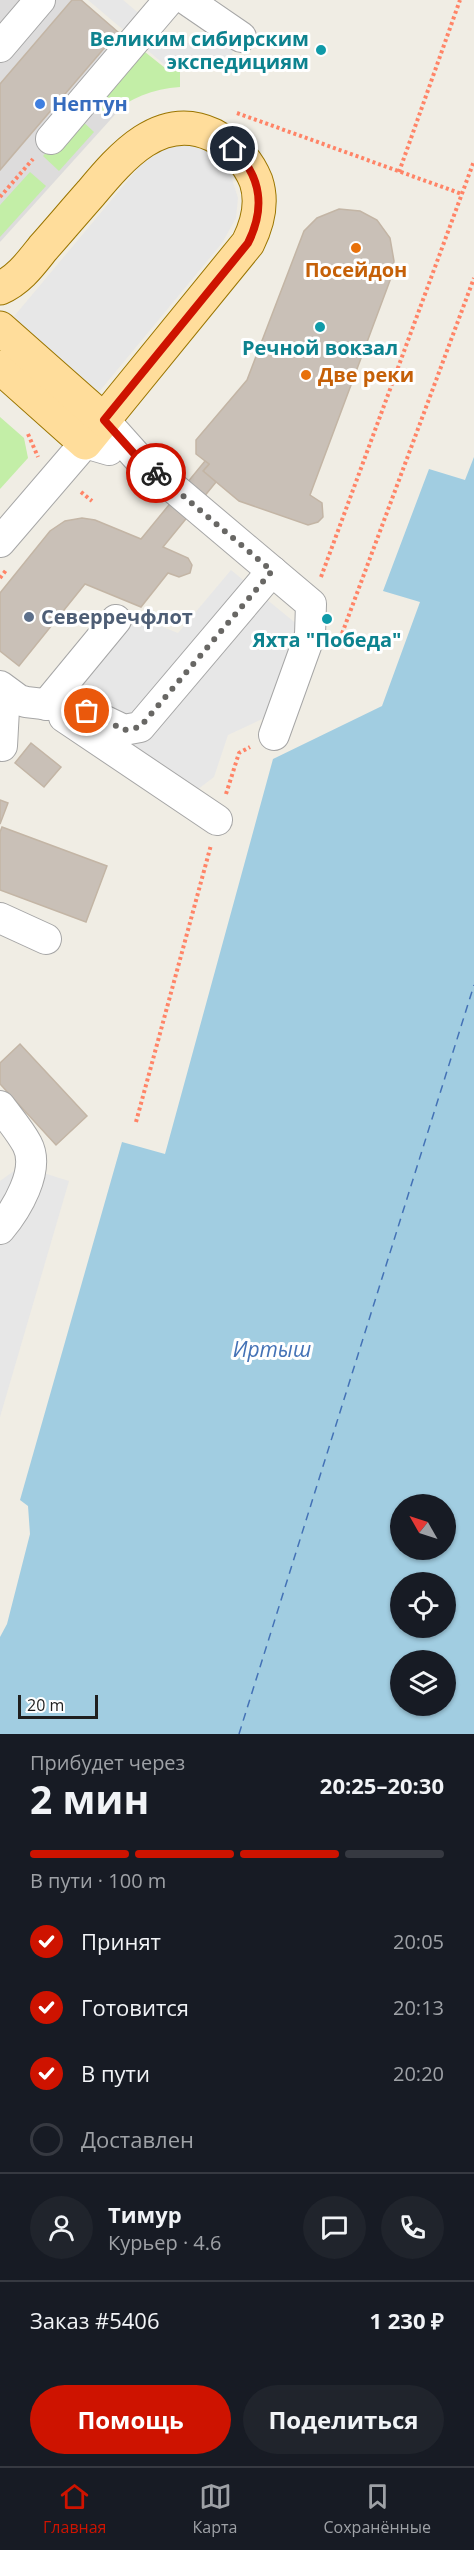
<!DOCTYPE html>
<html lang="ru">
<meta charset="utf-8">
<style>
:root{--surface:#171b24;--page:#20242c;--text:#f1f3f6;--muted:#9ea1a6;--line:#363941;--accent:#ce1300}
body{margin:0;font-family:"Open Sans",sans-serif;background:var(--page);color:var(--text);height:100vh;display:flex;flex-direction:column;font-size:22px;white-space:nowrap}
*{box-sizing:border-box;margin:0}
p{font-size:20px;color:var(--muted)}
.icon{flex:none;width:33px;height:33px;fill:none;stroke:currentColor;stroke-width:2;stroke-linecap:round;stroke-linejoin:round}
.map{position:relative;height:1734px;overflow:hidden}
.drawer{display:flex;flex-direction:column;background:var(--surface);flex:1}
.drawer>*{flex:none}
.needle{width:39px;rotate:309deg}
.buttons{position:absolute;left:390px;top:1494px;display:grid;gap:12px}
.buttons a{display:grid;place-items:center;width:66px;height:66px;border-radius:50%;background:var(--surface);box-shadow:0 2px 4px #0004;font-size:30px}
.scale{position:absolute;left:18px;bottom:15px;width:80px;box-sizing:border-box;padding-left:6px;border:3px solid #1f1f1f;border-top:0;font-size:16px;line-height:21px;white-space:nowrap;color:#1f1f1f;-webkit-text-stroke:4px #fff;paint-order:stroke}
.pin{position:absolute;display:grid;place-items:center;width:51px;height:51px;color:#fff;margin:-26px;border:3px solid #fff;border-radius:50%;box-shadow:0 2px 6px #0007}
.courier{position:absolute;display:grid;place-items:center;width:60px;height:60px;margin:-30px;border:4px solid #ce1300;border-radius:50%;background:#fff;color:#222;box-shadow:0 2px 8px #0007}
.summary em{font-style:normal;font-weight:700}
.summary div{display:flex;flex-direction:column-reverse}
.summary{display:flex;align-items:center;justify-content:space-between;height:102px;padding:0 30px}
h1{font-size:39px;font-weight:700;line-height:45px}
.bar{display:grid;grid-template-columns:repeat(4,1fr);gap:9px 6px;align-content:center;height:72px;padding:0 30px}
.bar i{height:8px;border-radius:4px;background:var(--line)}
.bar .active{background:var(--accent)}
.bar p{grid-column:span 4}
.line{display:flex;align-items:center;gap:15px;padding:0 30px;border-top:2px solid var(--line)}
.line div{flex:1}
.round{display:grid;place-items:center;flex:none;width:63px;height:63px;border-radius:32px;background:var(--page)}
ol{padding:0 30px;list-style:none}
li{display:flex;align-items:center;gap:18px;height:66px}
li p{margin-inline-start:auto}
li .icon{padding:6px;border-radius:50%;background:var(--accent);color:#fff;stroke-width:4}
li:last-child{color:var(--muted)}
li i{width:33px;height:33px;border:3px solid var(--line);border-radius:50%}
.button{display:flex;gap:12px;margin-top:auto;padding:12px 30px}
.button a{flex:1;height:69px;border-radius:36px;background:var(--accent);color:#fff;font-size:24px;font-weight:700;line-height:69px;text-align:center}
.button a+a{background:var(--page);color:var(--text)}
.tab-bar{display:flex;justify-content:space-around;align-items:center;height:84px;border-top:2px solid var(--line);background:var(--surface);font-size:16px;color:var(--muted)}
.tab-bar a{display:grid;justify-items:center;gap:3px}
.tab-bar .active{color:var(--accent)}
.map>svg:first-child{display:block}
</style>
<div class="map">
<svg width="474" height="1734" viewBox="0 0 474 1734">
<rect width="100%" height="100%" fill="#f0ede4"/>
<!-- residential -->
<path fill="#dddcdc" d="M 0,0 L 82,0 L 157,68 L 0,242 Z"/>
<!-- grass -->
<g fill="#c3eea7">
<path d="M 140,48 L 165,68 L 180,66 L 180,87 C 153,89 129,98 109,116 L 92,102 Z"/>
<path d="M 78,117 L 94,132 L 59,171 L 43,156 Z"/>
<path d="M 30,172 L 46,186 L 0,237 L 0,205 Z"/>
<path d="M 0,417 L 24,438 L 28,458 L 0,489 Z"/>
</g>
<!-- parking -->
<g fill="#e7e7e7">
<path d="M 88,0 L 123,0 L 173,42 L 207,44 L 233,49 L 230,70 L 202,64 L 165,65 Z"/>
<path d="M 185,144 L 204,150 L 217,159 L 230,173 L 238,198 L 236,218 L 222,243 L 98,393 L 11,320 L 140,166 L 162,150 Z"/>
<path d="M 231,570 L 304,630 L 273,714 L 228,735 L 214,777 L 193,793 L 60,703 L 111,607 L 178,633 Z"/>
<path d="M 21,1166 L 69,1181 L 0,1417 L 0,1181 Z"/>
</g>
<!-- water -->
<path fill="#a1cde1" fill-rule="evenodd" d="M 474,457 L 474,1734 L 0,1734 L 0,1637 L 7,1624 L 30,1534 L 28,1506 L 20,1500 L 122,1142 L 165,1154 L 273,759 L 382,706 L 420,602 L 383,591 L 429,469 L 465,480 ZM 400,1504 L 446,1504 L 446,1550 L 400,1550 ZM 400,1582 L 446,1582 L 446,1628 L 400,1628 ZM 400,1660 L 446,1660 L 446,1706 L 400,1706 Z"/>
<g fill="none" stroke-linecap="round" stroke-linejoin="round">
<!-- ferry -->
<path stroke="#4472b6" stroke-width="1.5" stroke-dasharray="8 6" stroke-linecap="butt" d="M 239,1734 L 474,985"/>
</g>
<!-- building -->
<g fill="#c9c0b7" stroke="#c3b5a5" stroke-width="1.5">
<path d="M 72,0 L 81,0 L 118,32 L 0,170 L 0,84 Z"/>
<path d="M 339,209 L 360,211 L 377,220 L 390,238 L 394,261 L 392,275 L 310,495 L 322,503 L 323,517 L 318,522 L 308,525 L 239,501 L 203,471 L 209,464 L 196,454 L 196,440 L 247,380 L 304,231 L 317,218 Z"/>
<path d="M 205,461 L 209,464 L 203,471 L 216,482 L 163,547 L 188,558 L 192,565 L 190,573 L 179,577 L 168,573 L 141,607 L 85,584 L 19,666 L 0,651 L 0,593 L 50,531 L 65,521 L 82,518 L 95,520 L 141,539 Z"/>
<path d="M 31,743 L 61,767 L 44,787 L 15,763 Z"/>
<path d="M 0,800 L 8,803 L 0,824 Z"/>
<path d="M 2,827 L 107,866 L 86,922 L 0,890 L 0,832 Z"/>
<path d="M 20,1044 L 87,1116 L 56,1145 L 0,1084 L 0,1063 Z"/>
</g>
<g fill="none" stroke-linecap="round" stroke-linejoin="round">
<defs>
<g id="minor">
<path d="M 187,0 L 241,37"/>
<path d="M 0,47 L 40,0"/>
<path d="M 51,139 L 169,0"/>
<path d="M 104,420 L 138,458 L 311,604 L 310,635 L 274,735"/>
<path d="M 0,542 L 85,443 L 109,450"/>
<path d="M 0,686 L 19,700 L 26,702 L 78,708 L 124,730 L 140,727 L 272,571"/>
<path d="M 46,705 L 116,620"/>
<path d="M 64,717 L 217,820"/>
<path d="M 2,746 L 5,691"/>
<path d="M 0,918 L 46,939"/>
<path d="M 0,1106 C 9,1118 20,1131 27,1144 C 41,1170 16,1210 0,1229"/>
</g>
<g id="major">
<path d="M 0,288 C 19,280 31,263 43,248 C 59,230 75,211 91,193 C 121,157 161,110 213,135 C 232,145 248,161 256,181 C 263,202 258,223 248,243 L 85,443 L 0,367"/>
<path d="M 0,328 L 104,420"/>
</g>
</defs>
<!-- minor casing -->
<use href="#minor" stroke="#a6a6a6" stroke-width="32"/>
<!-- major casing -->
<use href="#major" stroke="#9a7500" stroke-width="35"/>
<!-- path -->
<g stroke="#ff8467" stroke-width="4" stroke-dasharray="3 3" stroke-linecap="butt">
<path d="M 237,113 L 462,194"/>
<path d="M 399,172 L 460,0"/>
<path d="M 0,197 L 33,159"/>
<path d="M 28,434 L 38,457"/>
<path d="M 81,492 L 92,501"/>
<path d="M 321,577 L 474,161"/>
<path d="M 0,578 L 7,569"/>
<path d="M 340,639 L 474,278"/>
<path d="M 226,794 L 239,753 L 250,747"/>
<path d="M 136,1122 L 211,845"/>
</g>
<!-- minor -->
<use href="#minor" stroke="#fff" stroke-width="30"/>
<!-- major -->
<use href="#major" stroke="#ffdd9b" stroke-width="33"/>
</g>
<g fill="none" stroke-linecap="round" stroke-linejoin="round">
<!-- done -->
<path stroke="#686764" stroke-width="6" stroke-dasharray="0 10.8" d="M 87,711 L 124,730 L 140,727 L 272,571 L 156,473"/>
<!-- route -->
<path stroke="#ce1300" stroke-width="8" d="M 156,473 L 138,458 L 104,420 L 248,243 C 265,209 262,176 233,149"/>
</g>
<!-- markers -->
<g fill="#0f9aa8" stroke="#fff" stroke-width="2">
<circle cx="321" cy="50" r="6"/>
<circle cx="320" cy="327" r="6"/>
<circle cx="327" cy="619" r="6"/>
</g>
<circle fill="#3f7fe0" stroke="#fff" stroke-width="2" cx="40" cy="104" r="6"/>
<g fill="#e8710a" stroke="#fff" stroke-width="2">
<circle cx="356" cy="248" r="6"/>
<circle cx="306" cy="375" r="6"/>
</g>
<circle fill="#5c6f8a" stroke="#fff" stroke-width="2" cx="29" cy="617" r="6"/>
<g text-anchor="middle" stroke-width="6" stroke-linejoin="round" paint-order="stroke">
<!-- culture labels -->
<g font-size="20" font-weight="bold" fill="#0d838f" stroke="#fff">
<text x="309" y="46" text-anchor="end">Великим сибирским<tspan x="309" dy="23">экспедициям</tspan></text>
<text x="320" y="355">Речной вокзал</text>
<text x="327" y="647">Яхта "Победа"</text>
</g>
<!-- shop labels -->
<g font-size="20" font-weight="bold" fill="#366cbe" stroke="#fff" text-anchor="start">
<text x="52" y="111">Нептун</text>
</g>
<!-- food labels -->
<g font-size="20" font-weight="bold" fill="#c56008" stroke="#fff">
<text x="356" y="277">Посейдон</text>
<text x="318" y="382" text-anchor="start">Две реки</text>
</g>
<!-- service labels -->
<g font-size="20" font-weight="bold" fill="#4e5e75" stroke="#fff" text-anchor="start">
<text x="41" y="624">Северречфлот</text>
</g>
<!-- water labels -->
<g font-size="21" font-style="italic" fill="#4472b6" stroke="#fff">
<text x="272" y="1357">Иртыш</text>
</g>
</g>
</svg>
<div class="buttons">
<a><svg class="needle" viewBox="-14 -14 28 28"><path d="M0-13l5 13h-10z" fill="#e53935"/><path d="M0 13l5-13h-10z" fill="#9ea1a6"/></svg></a>
<a><svg class="icon" aria-label="locate" viewBox="0 0 24 24"><circle cx="12" cy="12" r="6"/><path d="M12 2v4M12 18v4M2 12h4M18 12h4"/></svg></a>
<a><svg class="icon" aria-label="layers" viewBox="0 0 24 24"><path d="M12 4l9 5-9 5-9-5zM3 14l9 5 9-5"/></svg></a>
</div>
<div class="scale">20 m</div>
<div class="pin" style="left:87px;top:711px;background:#ea580c"><svg class="icon" aria-label="bag" viewBox="0 0 24 24"><path d="M5 8h14l-1 12H6zM9 8a3 3 0 0 1 6 0"/></svg></div>
<div class="pin" style="left:233px;top:149px;background:#1f2937"><svg class="icon" aria-label="home" viewBox="0 0 24 24"><path d="M3 11l9-7 9 7M6 9v11h12V9"/></svg></div>
<div class="courier" style="left:156px;top:473px"><svg class="icon" aria-label="bike" viewBox="0 0 24 24"><circle cx="6" cy="16" r="4"/><circle cx="18" cy="16" r="4"/><path d="M6 16l4-8h5l3 8M10 8l3 8H6M13 5h3"/></svg></div>
</div>
<section class="drawer">
<div class="summary"><div><h1>2 мин</h1><p>Прибудет через</p></div><em>20:25–20:30</em></div>
<div class="bar"><i class="active"></i><i class="active"></i><i class="active"></i><i></i><p>В пути · 100 m</p></div>
<ol>
<li><svg class="icon" aria-label="check" viewBox="0 0 24 24"><path d="M5 12l5 5 9-10"/></svg>Принят<p>20:05</p></li>
<li><svg class="icon" aria-label="check" viewBox="0 0 24 24"><path d="M5 12l5 5 9-10"/></svg>Готовится<p>20:13</p></li>
<li><svg class="icon" aria-label="check" viewBox="0 0 24 24"><path d="M5 12l5 5 9-10"/></svg>В пути<p>20:20</p></li>
<li><i></i>Доставлен</li>
</ol>
<div class="line" style="height:108px"><a class="round"><svg class="icon" aria-label="person" viewBox="0 0 24 24"><circle cx="12" cy="8" r="4"/><path d="M4 21q1-7 8-7t8 7"/></svg></a><div><b>Тимур</b><p>Курьер · 4.6</p></div><a class="round"><svg class="icon" aria-label="chat" viewBox="0 0 24 24"><path d="M4 5h16v11H9l-5 4z"/></svg></a><a class="round"><svg class="icon" aria-label="phone" viewBox="0 0 24 24"><path d="M5 4h4l2 5-3 2q2 4 5 5l2-3 5 2v4C11 20 4 13 5 4z"/></svg></a></div>
<div class="line" style="height:78px"><div>Заказ #5406</div><b>1 230 ₽</b></div>
<div class="button"><a>Помощь</a><a>Поделиться</a></div>
</section>
<nav class="tab-bar">
<a class="active"><svg class="icon" aria-label="home" viewBox="0 0 24 24"><path d="M3 11l9-7 9 7M6 9v11h12V9"/></svg>Главная</a>
<a><svg class="icon" aria-label="map" viewBox="0 0 24 24"><path d="M3 6l6-2 6 2 6-2v14l-6 2-6-2-6 2zM9 4v14M15 6v14"/></svg>Карта</a>
<a><svg class="icon" aria-label="saved" viewBox="0 0 24 24"><path d="M7 4h10v16l-5-4-5 4z"/></svg>Сохранённые</a>
</nav>
